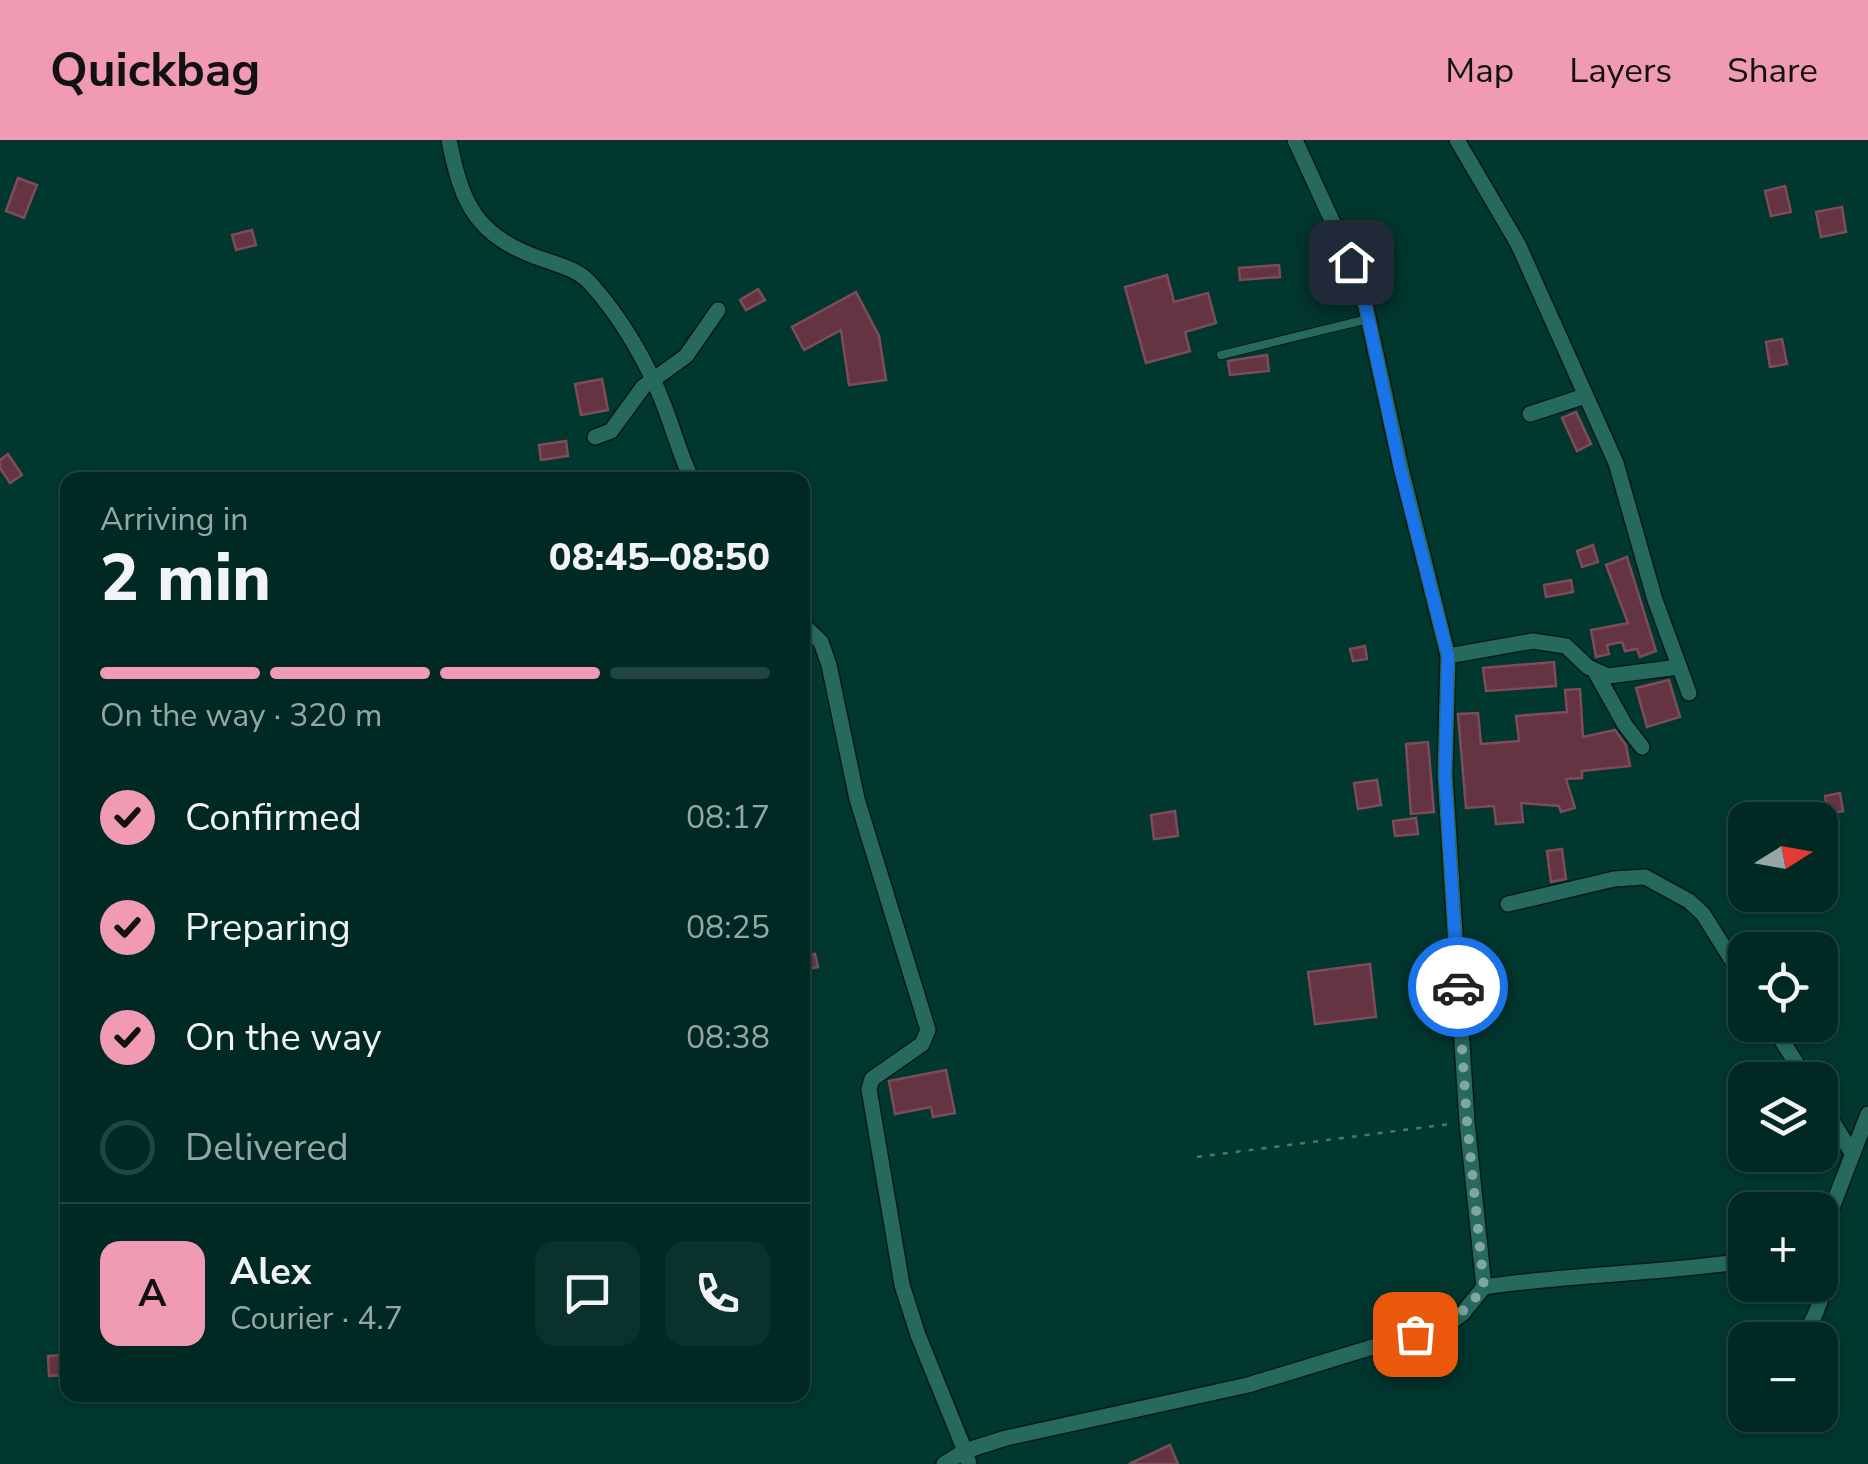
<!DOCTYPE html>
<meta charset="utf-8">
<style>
:root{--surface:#002923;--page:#0a312b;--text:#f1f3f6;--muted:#95a6a6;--line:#224541;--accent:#f19ab3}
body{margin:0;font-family:"Nunito Sans",sans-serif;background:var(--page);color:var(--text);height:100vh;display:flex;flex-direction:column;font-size:38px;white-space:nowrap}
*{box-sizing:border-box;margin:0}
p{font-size:32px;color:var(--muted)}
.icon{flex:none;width:55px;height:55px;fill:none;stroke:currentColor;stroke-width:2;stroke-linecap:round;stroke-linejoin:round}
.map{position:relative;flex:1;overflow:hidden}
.details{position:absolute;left:60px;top:332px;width:750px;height:930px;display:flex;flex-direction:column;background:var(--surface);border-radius:20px;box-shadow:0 2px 8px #0004,0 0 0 2px var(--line)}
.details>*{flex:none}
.needle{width:65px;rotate:79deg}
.fabs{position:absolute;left:1728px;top:662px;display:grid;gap:20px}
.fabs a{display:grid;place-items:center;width:110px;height:110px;border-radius:20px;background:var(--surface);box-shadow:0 2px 8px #0004,0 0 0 2px var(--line);font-size:50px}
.pin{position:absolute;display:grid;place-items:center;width:85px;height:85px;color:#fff;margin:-42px;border-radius:20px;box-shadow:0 5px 15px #0006}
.courier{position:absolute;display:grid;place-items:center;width:100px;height:100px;margin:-50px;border:8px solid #1a73e8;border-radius:50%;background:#fff;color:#222;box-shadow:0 2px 12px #0007}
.headline em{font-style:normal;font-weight:800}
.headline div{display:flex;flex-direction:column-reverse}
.headline{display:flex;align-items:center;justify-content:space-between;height:170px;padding:0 40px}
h1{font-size:65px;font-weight:800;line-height:75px}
.bar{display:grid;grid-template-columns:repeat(4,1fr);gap:15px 10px;align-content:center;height:120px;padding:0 40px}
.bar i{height:12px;border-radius:8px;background:var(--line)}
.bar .current{background:var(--accent)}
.bar p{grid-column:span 4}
.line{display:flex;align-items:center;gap:25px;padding:0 40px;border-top:2px solid var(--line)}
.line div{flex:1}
.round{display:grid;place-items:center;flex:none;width:105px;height:105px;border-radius:20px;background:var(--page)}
ol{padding:0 40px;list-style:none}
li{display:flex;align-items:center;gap:30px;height:110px}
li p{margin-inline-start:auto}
li .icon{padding:10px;border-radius:50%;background:var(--accent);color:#111;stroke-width:4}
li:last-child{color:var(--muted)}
li i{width:55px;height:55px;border:5px solid var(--line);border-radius:50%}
header{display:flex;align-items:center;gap:60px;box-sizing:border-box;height:140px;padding:0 50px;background:var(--accent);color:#111}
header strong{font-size:48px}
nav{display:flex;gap:55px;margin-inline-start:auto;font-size:35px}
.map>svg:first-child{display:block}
</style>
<header>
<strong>Quickbag</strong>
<nav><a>Map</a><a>Layers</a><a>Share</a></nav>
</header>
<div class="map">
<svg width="1868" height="1324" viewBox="0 0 1868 1324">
<rect width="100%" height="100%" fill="#00372f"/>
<!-- building -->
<g fill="#643443" stroke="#7d4b5a" stroke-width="2.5">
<path d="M 18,38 L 37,45 L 24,78 L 6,71 Z"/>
<path d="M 1785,46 L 1791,72 L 1771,76 L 1765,51 Z"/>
<path d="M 1842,67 L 1846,92 L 1821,97 L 1816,72 Z"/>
<path d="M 252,90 L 256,105 L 236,110 L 232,95 Z"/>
<path d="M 1279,125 L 1280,137 L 1240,140 L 1239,128 Z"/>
<path d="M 1167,135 L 1174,162 L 1208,153 L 1216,183 L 1185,192 L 1190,211 L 1146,223 L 1125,147 Z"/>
<path d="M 758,149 L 765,160 L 746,170 L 740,160 Z"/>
<path d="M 856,152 L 879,196 L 886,240 L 849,245 L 841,190 L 804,210 L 792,187 Z"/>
<path d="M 1782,199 L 1787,224 L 1770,227 L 1766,202 Z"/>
<path d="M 1267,215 L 1269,231 L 1230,235 L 1228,221 Z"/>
<path d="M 602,239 L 608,270 L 581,275 L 575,244 Z"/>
<path d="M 1576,272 L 1591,304 L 1577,311 L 1562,278 Z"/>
<path d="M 566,301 L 568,316 L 541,320 L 539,305 Z"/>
<path d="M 8,314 L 22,335 L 10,343 L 0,328 L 0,320 Z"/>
<path d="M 1593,405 L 1598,422 L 1582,427 L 1577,411 Z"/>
<path d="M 1627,417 L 1656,511 L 1640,517 L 1637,509 L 1625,511 L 1622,502 L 1607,505 L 1609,514 L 1596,517 L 1591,490 L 1628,483 L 1606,425 Z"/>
<path d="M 1571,440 L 1573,452 L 1546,457 L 1544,445 Z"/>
<path d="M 1365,506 L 1367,519 L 1353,521 L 1350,509 Z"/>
<path d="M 1554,522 L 1556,546 L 1486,551 L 1483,528 Z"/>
<path d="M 1669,540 L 1680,577 L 1647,587 L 1636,548 Z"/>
<path d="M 1580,549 L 1583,597 L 1615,590 L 1626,605 L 1630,626 L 1582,631 L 1582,638 L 1566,639 L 1575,668 L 1561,672 L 1559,666 L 1521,663 L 1523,682 L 1496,684 L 1494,666 L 1466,668 L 1458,574 L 1478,573 L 1481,604 L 1519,601 L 1516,576 L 1567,572 L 1565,550 Z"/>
<path d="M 1428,602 L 1434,672 L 1411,674 L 1406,604 Z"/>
<path d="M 1377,640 L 1381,665 L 1358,669 L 1354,643 Z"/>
<path d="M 1840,653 L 1843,671 L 1828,674 L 1825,656 Z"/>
<path d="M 1175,671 L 1178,696 L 1154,699 L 1151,675 Z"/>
<path d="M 1416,678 L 1418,694 L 1395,696 L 1393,681 Z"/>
<path d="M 1562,709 L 1566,739 L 1551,742 L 1547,711 Z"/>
<path d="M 815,814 L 818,827 L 804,830 L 802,816 Z"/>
<path d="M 1370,824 L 1376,877 L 1315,884 L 1308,832 Z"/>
<path d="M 946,930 L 955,973 L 933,977 L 931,967 L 895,974 L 889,941 Z"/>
<path d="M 68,1215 L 68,1235 L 49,1236 L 48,1216 Z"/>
<path d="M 1170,1305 L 1178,1324 L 1129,1324 Z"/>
</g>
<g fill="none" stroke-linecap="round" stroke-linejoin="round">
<defs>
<path id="lane" d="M 1221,215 L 1368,179"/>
<g id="street">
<path d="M 449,0 C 462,65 476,96 542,119 C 559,125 577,129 590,143 C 621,177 649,225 665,268 C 674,292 681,317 692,340"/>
<path d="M 1295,0 L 1351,122 L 1366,168 L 1401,328 L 1448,516 L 1445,635 L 1467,982 L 1484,1147"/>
<path d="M 1457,0 L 1518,104 L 1616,323 L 1655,460 L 1689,553"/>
<path d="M 1530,274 L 1585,256"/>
<path d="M 595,297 L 611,291 L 643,247 L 686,216 L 718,170"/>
<path d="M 802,484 L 821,502 L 829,525 L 857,659 L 928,890 L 922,904 L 872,939 L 869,949 L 902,1145 L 918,1195 L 965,1311 L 944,1324"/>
<path d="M 1448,516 L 1533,501 L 1566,506 L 1588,527 L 1608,536 L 1679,527"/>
<path d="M 1596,533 L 1625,585 L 1642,607"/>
<path d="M 1508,764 L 1614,739 L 1645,737 L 1689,761 L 1703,774 L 1745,841"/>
<path d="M 1772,885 L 1807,940"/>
<path d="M 1820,962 L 1852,1013"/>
<path d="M 1820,1093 L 1823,1091 L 1868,974"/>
<path d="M 1800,1200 C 1824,1168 1831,1130 1823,1091"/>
<path d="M 969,1324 L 965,1311 L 1006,1298 L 1248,1245 L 1448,1184 L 1462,1174 L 1484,1147 C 1571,1134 1658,1134 1745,1121"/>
</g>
</defs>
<!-- lane casing -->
<use href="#lane" stroke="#061a17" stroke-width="10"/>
<!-- street casing -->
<use href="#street" stroke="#061a17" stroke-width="18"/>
<!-- path -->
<path stroke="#4a7871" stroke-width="2.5" stroke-dasharray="5 8" stroke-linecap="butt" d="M 1197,1017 L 1450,984"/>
<!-- lane -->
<use href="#lane" stroke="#266a5f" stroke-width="8"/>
<!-- street -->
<use href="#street" stroke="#266a5f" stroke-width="15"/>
</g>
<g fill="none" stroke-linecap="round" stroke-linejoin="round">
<!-- done -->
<path stroke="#7fa79f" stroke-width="10" stroke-dasharray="0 18" d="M 1415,1194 C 1450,1183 1461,1177 1484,1147 L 1467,982 L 1458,847"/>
<!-- route -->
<path stroke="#1a73e8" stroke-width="12" d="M 1351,122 L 1366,168 L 1400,328 L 1448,516 L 1445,635 L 1458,847"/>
</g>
</svg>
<div class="fabs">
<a><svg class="needle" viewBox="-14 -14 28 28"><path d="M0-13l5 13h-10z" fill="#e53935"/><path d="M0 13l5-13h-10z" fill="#95a6a6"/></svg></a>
<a><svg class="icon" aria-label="locate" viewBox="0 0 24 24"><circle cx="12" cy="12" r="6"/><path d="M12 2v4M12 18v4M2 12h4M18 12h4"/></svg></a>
<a><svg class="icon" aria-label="layers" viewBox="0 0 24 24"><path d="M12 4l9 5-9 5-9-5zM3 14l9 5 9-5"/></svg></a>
<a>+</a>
<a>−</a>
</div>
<div class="pin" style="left:1415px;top:1194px;background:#ea580c"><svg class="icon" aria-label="bag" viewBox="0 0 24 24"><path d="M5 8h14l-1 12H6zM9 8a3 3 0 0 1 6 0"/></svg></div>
<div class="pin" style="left:1351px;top:122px;background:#1f2937"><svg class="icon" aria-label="home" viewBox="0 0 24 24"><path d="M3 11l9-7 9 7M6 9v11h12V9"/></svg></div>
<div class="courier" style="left:1458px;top:847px"><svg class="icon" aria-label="car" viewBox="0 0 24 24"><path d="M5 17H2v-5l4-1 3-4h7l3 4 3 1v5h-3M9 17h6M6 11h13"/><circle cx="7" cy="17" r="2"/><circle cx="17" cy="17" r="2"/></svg></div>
<section class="details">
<div class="headline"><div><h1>2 min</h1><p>Arriving in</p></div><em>08:45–08:50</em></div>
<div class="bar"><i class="current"></i><i class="current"></i><i class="current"></i><i></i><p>On the way · 320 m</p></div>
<ol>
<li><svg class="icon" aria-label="check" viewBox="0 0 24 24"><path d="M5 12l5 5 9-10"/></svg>Confirmed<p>08:17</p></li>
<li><svg class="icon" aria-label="check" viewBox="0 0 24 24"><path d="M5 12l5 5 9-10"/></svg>Preparing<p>08:25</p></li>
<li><svg class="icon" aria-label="check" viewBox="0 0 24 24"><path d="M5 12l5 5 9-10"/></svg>On the way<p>08:38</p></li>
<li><i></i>Delivered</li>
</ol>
<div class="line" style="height:180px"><b class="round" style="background:var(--accent);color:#111">A</b><div><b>Alex</b><p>Courier · 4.7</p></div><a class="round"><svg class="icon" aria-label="chat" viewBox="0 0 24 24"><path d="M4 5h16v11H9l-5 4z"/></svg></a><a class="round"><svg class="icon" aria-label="phone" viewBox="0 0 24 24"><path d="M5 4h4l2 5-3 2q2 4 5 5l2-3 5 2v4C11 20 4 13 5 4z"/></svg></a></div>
</section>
</div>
